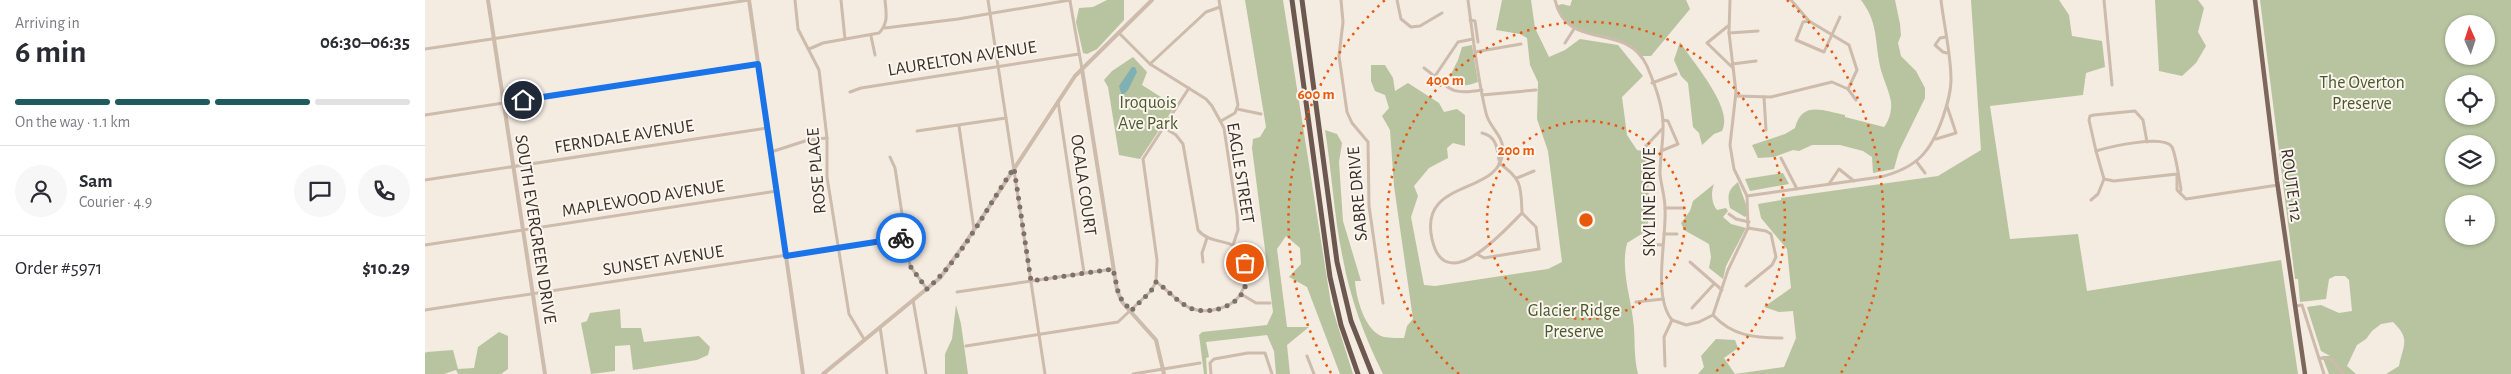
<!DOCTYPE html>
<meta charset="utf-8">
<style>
:root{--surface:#fff;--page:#f7f7f7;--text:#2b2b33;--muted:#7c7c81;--line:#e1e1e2;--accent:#1f5a5e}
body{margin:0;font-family:"Alegreya Sans",sans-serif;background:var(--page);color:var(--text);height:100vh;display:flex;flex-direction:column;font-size:19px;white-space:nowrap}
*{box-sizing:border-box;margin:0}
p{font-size:16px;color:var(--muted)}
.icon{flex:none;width:28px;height:28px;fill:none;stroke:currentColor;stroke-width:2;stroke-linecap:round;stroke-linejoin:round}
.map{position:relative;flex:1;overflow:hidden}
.panel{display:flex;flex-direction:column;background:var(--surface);width:425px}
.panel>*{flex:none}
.needle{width:32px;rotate:357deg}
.controls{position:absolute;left:2020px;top:15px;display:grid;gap:10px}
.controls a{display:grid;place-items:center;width:50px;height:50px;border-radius:50%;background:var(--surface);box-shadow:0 1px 4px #0004;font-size:25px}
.pin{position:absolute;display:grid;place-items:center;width:42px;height:42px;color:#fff;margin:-21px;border:2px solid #fff;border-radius:50%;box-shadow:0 1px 5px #0007}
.courier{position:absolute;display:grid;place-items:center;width:50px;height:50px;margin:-25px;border:4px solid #1a73e8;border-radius:50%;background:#fff;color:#222;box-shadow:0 1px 6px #0007}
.summary em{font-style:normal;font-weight:600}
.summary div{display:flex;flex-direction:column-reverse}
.summary{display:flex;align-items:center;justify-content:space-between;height:85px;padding:0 15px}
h1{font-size:32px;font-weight:600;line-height:38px}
.bar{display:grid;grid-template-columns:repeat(4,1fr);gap:8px 5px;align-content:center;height:60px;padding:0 15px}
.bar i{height:6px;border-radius:4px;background:var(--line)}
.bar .on{background:var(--accent)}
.bar p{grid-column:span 4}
.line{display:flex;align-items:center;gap:12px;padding:0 15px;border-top:1px solid var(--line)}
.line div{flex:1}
.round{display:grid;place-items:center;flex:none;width:52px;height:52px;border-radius:26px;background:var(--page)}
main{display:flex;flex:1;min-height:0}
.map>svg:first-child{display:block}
</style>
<main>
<section class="panel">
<div class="summary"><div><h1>6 min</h1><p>Arriving in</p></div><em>06:30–06:35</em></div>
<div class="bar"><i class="on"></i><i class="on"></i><i class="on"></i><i></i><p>On the way · 1.1 km</p></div>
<div class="line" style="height:90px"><a class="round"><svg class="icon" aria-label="person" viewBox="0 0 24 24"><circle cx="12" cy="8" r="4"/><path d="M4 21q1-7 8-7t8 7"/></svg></a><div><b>Sam</b><p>Courier · 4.9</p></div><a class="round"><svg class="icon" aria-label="chat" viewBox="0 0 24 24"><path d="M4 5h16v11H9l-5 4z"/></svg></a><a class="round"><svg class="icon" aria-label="phone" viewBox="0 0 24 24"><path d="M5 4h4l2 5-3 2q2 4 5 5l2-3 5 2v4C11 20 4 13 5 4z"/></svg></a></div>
<div class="line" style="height:65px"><div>Order #5971</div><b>$10.29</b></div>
</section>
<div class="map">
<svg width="2086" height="374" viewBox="0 0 2086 374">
<rect width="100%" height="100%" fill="#f4ebe1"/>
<!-- green -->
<g fill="#b8c4a0" fill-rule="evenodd">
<path d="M 682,0 L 699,0 L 699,20 L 672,49 L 662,54 L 658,53 L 651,22 L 654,8 L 668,7 Z"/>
<path d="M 820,0 L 858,0 L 906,304 L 928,374 L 915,374 L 882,287 L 864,277 L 876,264 L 875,248 L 861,236 L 852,249 L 862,327 L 884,327 L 862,345 L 865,374 L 851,374 L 849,351 L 842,335 L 781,342 L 784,357 L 781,358 L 782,374 L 779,374 L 774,335 L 777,332 L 842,325 L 848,312 L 827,148 L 828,139 L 835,137 L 841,127 Z"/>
<path d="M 1077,0 L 1106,0 L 1110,28 L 1124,57 L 1140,50 L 1155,39 L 1193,45 L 1218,76 L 1197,97 L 1202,135 L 1212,150 L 1223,152 L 1222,165 L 1224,168 L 1223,230 L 1202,243 C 1195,271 1207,300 1209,328 C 1210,344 1209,358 1213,374 L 958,374 C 940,338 925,298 918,259 C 909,217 907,173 900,130 L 912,134 L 917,143 L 914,162 L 918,221 L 936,281 L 930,281 C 931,298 940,332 959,337 C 965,338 973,338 979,338 L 982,326 L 988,319 L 969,186 L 965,130 L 957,116 L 964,108 L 960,95 L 950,91 L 946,81 L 946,65 L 960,65 L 968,78 L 970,91 L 983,83 L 1014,103 L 1019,112 L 1032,109 L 1040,115 L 1040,146 L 1028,143 L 1022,148 L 1023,158 L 1004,168 L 989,186 L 993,196 L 986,217 L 999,285 L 1010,286 L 1123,269 L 1137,262 L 1123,151 L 1112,119 L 1113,82 L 1105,65 L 1102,38 L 1095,34 L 1071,30 Z"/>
<path d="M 1147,0 L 1261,0 L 1265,9 L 1226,56 L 1216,56 C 1209,50 1203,43 1194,40 C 1166,30 1145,40 1131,6 L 1137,4 L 1145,6 Z"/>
<path d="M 1436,0 L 1470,0 L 1475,24 L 1476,35 L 1473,43 L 1476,56 L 1491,71 L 1500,88 L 1500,98 L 1474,151 L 1469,169 L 1448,173 L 1447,157 L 1438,151 L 1415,145 L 1387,145 L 1374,151 L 1368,150 L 1349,157 L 1333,158 L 1327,145 L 1360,134 L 1370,128 C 1377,100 1399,111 1420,115 L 1420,117 L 1459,127 C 1464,121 1467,111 1466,102 C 1464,89 1456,75 1454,61 C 1450,37 1452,21 1436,0 Z"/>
<path d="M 1546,0 L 1634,0 L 1644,15 L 1647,36 L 1677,41 L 1680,67 L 1661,73 L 1658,95 L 1565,106 L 1585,239 L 1653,234 L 1662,291 L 1856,260 L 1873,374 L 1273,374 L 1279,367 L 1276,356 L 1291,339 L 1310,340 L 1313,348 L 1299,358 L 1310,374 L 1359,367 L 1371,338 L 1368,311 L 1354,312 L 1339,307 L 1366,288 L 1362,249 L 1336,218 L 1333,204 L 1356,200 L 1356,198 L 1513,176 L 1556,150 Z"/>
<path d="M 1730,0 L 1773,0 L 1779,8 L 1773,32 L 1781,46 L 1771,63 L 1757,76 L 1734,71 Z"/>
<path d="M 1835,0 L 2086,0 L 2086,374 L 1961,374 L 1974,366 C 1978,345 1986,339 1968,322 L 1956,324 L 1947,331 L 1941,339 L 1932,345 L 1922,366 L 1931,374 L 1904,374 L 1897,356 L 1905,356 L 1896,351 L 1882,307 L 1896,305 L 1914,313 L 1927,311 L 1924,280 L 1920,276 L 1910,276 L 1904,279 L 1901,299 L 1875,302 L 1873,279 L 1870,279 ZM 2029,24 L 2061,24 L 2061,56 L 2029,56 ZM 2029,84 L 2061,84 L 2061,116 L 2029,116 ZM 2029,144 L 2061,144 L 2061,176 L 2029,176 ZM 2029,204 L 2061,204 L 2061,236 L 2029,236 Z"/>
<path d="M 1255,42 C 1266,60 1310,109 1297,131 L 1289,134 L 1277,145 L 1274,133 L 1268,127 L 1263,83 L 1256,76 L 1249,60 Z"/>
<path d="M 1047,45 L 1053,82 C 1040,87 1035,87 1025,76 L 1033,60 L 1037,47 Z"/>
<path d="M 708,57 L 722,72 L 717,85 L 750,106 L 715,159 L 694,155 L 683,87 L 679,80 L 687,71 Z"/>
<path d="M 1358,173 L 1364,184 L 1325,191 L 1320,179 Z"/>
<path d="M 1313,182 L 1324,213 L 1320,217 L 1305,208 C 1302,195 1303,190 1313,182 Z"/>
<path d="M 1289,184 C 1286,192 1286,203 1292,210 L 1301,208 L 1303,211 L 1298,217 L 1306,224 L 1321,228 L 1301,266 L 1298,279 L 1284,268 L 1286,257 L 1284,244 L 1259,230 L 1256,223 L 1265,211 L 1268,201 Z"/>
<path d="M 531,305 L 536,324 L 543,374 L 520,374 L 520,354 L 527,339 Z"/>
<path d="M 195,309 L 196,328 L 216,328 L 219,342 L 274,336 L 285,347 L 283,355 L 272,360 L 208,370 L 205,345 L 190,346 L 190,371 L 166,374 L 156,323 L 162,321 L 165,313 Z"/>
<path d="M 74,332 L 83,336 L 83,369 L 76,374 L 33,374 L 31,370 L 19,374 L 0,374 L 0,353 L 2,352 L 28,350 L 33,369 L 49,368 L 53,347 Z"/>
</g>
<!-- water -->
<path fill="#7fb0b2" d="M 707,67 L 710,67 L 712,72 L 703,90 L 697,96 L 694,86 Z"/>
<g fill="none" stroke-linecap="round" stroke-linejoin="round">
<!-- minor -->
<g stroke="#cdbbac" stroke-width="3">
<path d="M 370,0 L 373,29 L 394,70 L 402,138 L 402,177 L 424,314 L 439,339"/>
<path d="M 416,0 L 420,39"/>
<path d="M 563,0 L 620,374"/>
<path d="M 794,0 L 813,105 L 810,113 L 796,121"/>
<path d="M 916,0 L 918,22 L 914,56 L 922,112 L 927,123 L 943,142 L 944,206 L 958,303"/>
<path d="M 972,0 L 976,19 L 986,27 L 995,26 L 1017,13"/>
<path d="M 1043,0 C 1048,37 1052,76 1061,113 C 1064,127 1078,135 1078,150 C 1077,197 993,177 1007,239 C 1020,298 1078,232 1097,213 C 1096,186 1097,179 1074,163"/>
<path d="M 1130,0 C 1142,53 1201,20 1222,66 C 1230,85 1239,108 1238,129 C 1238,144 1235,159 1235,174 C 1236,185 1240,197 1240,208 C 1242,238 1227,296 1247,320 L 1261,325 L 1274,322 L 1288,315 L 1303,270 L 1323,228 L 1322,196 L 1309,169 L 1305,145 L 1311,92 L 1304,33 L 1305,0"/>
<path d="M 1366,0 L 1384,21 L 1424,45 L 1432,70 L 1423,89"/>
<path d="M 1679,0 L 1687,85"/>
<path d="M 645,1 L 657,69"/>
<path d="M 1045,20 L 1050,21 L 1053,42"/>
<path d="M 1384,21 L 1378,22 L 1371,40 L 1399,52 L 1415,17"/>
<path d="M 1303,26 L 1282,43 L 1308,68"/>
<path d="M 460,28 L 533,19 L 645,0"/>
<path d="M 694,33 L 725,64 L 781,99 L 787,106 L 799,128 L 812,215 L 813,230 L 808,245"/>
<path d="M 1304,33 L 1333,31"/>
<path d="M 446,36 L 450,55"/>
<path d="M 1521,37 L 1515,38 L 1510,45 L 1518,52 L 1522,53"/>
<path d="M 1140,43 L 1149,29"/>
<path d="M 0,49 L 324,0"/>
<path d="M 384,49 L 398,43 L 454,33 C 464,23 461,12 460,0"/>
<path d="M 1050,52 L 1096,44"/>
<path d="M 725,64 L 781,12 L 795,7"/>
<path d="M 1307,64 L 1331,61"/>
<path d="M 999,68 C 1025,87 1021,96 1057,90"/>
<path d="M 1010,76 L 1033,42 L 1048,39"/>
<path d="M 1227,83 L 1251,74"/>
<path d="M 425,92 L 436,88 L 654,54"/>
<path d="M 1057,95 L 1111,90"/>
<path d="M 1311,96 L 1346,97 L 1407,82 L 1423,89 L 1431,100"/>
<path d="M 1339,97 L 1341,130"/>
<path d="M 633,101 L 659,273"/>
<path d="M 812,109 L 836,114"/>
<path d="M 0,115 L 333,64"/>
<path d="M 534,126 L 549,229"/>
<path d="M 492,131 L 581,118"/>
<path d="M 1057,133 C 1071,136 1072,147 1074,160"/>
<path d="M 1511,139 L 1531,133 L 1522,106"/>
<path d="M 1220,147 L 1237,129"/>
<path d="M 1236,151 L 1253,144 L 1243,121 L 1238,120"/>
<path d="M 1671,151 L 1664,120 L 1665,116 L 1669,115 L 1710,111 L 1718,120 L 1722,142"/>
<path d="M 346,152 L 383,140 L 402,138"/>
<path d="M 465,157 L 470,168 L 485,266 L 502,289"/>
<path d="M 1356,158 L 1372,189"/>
<path d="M 1491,161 L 1500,173"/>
<path d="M 1752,174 L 1689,181 L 1679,179 L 1671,151 C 1684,147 1739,134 1747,147 C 1751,155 1754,179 1756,189 L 1755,193"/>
<path d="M 1752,174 L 1752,190 L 1761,199 L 1853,185"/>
<path d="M 1092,178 L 1109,171"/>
<path d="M 0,180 L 342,128"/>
<path d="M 1404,184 L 1414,169 L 1429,181"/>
<path d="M 1322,196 L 1455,177 C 1492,168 1506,152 1518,117 C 1522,105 1526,93 1526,80 C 1526,54 1519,26 1516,0"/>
<path d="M 1666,200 L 1673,194 L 1679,179"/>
<path d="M 1240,208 L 1259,208"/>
<path d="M 1304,214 L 1311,219 L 1324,222"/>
<path d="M 1239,234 L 1252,234"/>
<path d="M 1217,244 L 1238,245"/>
<path d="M 0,245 L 352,191"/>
<path d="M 1052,254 L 1059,258 L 1114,249 L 1111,227 L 1097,213"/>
<path d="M 778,262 L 777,253 L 782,238"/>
<path d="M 1265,262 L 1297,290"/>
<path d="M 731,282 C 742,289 753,303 765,308 C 775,312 787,311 796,308 C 825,299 822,274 817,250 C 804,239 784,244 773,230 L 758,144 L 751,135 L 738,127"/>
<path d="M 1321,286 L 1347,265 L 1351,257 L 1346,234 L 1341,231 L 1323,228"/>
<path d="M 532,292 L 688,269"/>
<path d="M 816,294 L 831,303 L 845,303"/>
<path d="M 488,300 L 501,374"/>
<path d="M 1211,302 L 1238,299"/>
<path d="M 1871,306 L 1877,305 L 1899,374"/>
<path d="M 1267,308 L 1289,284"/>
<path d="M 0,310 L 481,237"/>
<path d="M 1288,315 C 1307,336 1330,338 1357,338"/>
<path d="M 455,327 L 462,374"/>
<path d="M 541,346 L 693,322 L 726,291 L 731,282 L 732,260 L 718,159 L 764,88"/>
<path d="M 882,356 L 889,374"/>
<path d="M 1894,358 L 1906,359 L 1919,374"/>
<path d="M 1240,366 L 1239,337 L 1247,320"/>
<path d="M 708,374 L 775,363"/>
<path d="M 786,374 L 785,363 L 789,359 L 823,353 L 840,353 L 847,374"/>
</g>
<!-- tertiary -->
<g stroke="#cdbbac" stroke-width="4">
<path d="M 63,0 L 120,374"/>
<path d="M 324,0 L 378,374"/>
<path d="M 657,69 L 692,290 L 697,302 L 731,340 L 739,374"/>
<path d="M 398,374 L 515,278 L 541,242 L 650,76 L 727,0"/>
</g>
<!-- primary -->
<path stroke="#7d675c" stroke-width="4.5" d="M 1830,0 L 1852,181 L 1880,374"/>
<!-- trunk -->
<g stroke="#6c584f" stroke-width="5">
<path d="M 867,0 L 905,277 L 916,325 L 933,374"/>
<path d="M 877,0 L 912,262 L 926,321 L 947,374"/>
</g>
</g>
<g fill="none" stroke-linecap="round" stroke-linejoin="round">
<!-- done -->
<path stroke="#7c716b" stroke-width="5" stroke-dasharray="0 9" d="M 476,238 L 481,237 L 485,266 L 502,289 C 539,256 561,208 589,168 L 606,281 L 688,269 L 694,296 L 706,311 L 726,291 L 731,282 C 742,289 752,302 765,308 C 782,315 811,308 819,290 C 823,281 821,272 820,263"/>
<!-- route -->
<path stroke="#1a73e8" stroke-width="6" d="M 98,100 L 333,64 L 361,256 L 476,238"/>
</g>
<!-- distance rings -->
<g fill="none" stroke="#e8590c" stroke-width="2.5" stroke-dasharray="2.5 5">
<circle cx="1161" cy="220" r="99"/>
<path d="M1034 374A199 199 0 1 1 1288 374"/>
<path d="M906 373A298 298 0 0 1 960 0M1362 0A298 298 0 0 1 1416 373"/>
</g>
<g text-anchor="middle" stroke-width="4" stroke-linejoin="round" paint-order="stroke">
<!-- street labels -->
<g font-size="18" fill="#3b302b" stroke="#fbf5ee">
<text transform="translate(537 58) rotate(-9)" y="6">LAURELTON AVENUE</text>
<text transform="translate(199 136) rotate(-9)" y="6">FERNDALE AVENUE</text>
<text transform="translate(391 171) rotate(-95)" y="6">ROSE PLACE</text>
<text transform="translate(816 173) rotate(81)" y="6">EAGLE STREET</text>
<text transform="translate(659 185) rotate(82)" y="6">OCALA COURT</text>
<text transform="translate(1867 185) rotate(82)" y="6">ROUTE 112</text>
<text transform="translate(932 194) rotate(-95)" y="6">SABRE DRIVE</text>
<text transform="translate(218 198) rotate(-9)" y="6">MAPLEWOOD AVENUE</text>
<text transform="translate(1224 202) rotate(-90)" y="6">SKYLINE DRIVE</text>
<text transform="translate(111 229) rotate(81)" y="6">SOUTH EVERGREEN DRIVE</text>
<text transform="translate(238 260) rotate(-9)" y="6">SUNSET AVENUE</text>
</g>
<!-- park labels -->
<g font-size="18" fill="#4a5a2e" stroke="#fbf5ee">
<text x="1937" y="88">The Overton<tspan x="1937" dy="21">Preserve</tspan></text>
<text x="723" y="108">Iroquois<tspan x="723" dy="21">Ave Park</tspan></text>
<text x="1149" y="316">Glacier Ridge<tspan x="1149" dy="21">Preserve</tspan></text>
</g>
</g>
<circle cx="1161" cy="220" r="8" fill="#e8590c" stroke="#fbf5ee" stroke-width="2.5"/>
<g font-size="15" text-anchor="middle" font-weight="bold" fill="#e8590c" stroke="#fbf5ee" stroke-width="4" stroke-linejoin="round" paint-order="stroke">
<text x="1020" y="85">400 m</text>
<text x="891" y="99">600 m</text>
<text x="1091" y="155">200 m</text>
</g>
</svg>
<div class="controls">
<a><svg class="needle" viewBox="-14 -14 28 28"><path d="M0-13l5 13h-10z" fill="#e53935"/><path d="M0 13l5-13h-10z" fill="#7c7c81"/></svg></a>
<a><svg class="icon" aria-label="locate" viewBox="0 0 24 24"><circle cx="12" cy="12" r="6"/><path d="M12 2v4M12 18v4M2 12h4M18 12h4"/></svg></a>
<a><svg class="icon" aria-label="layers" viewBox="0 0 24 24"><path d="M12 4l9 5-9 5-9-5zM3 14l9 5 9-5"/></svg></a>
<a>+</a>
</div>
<div class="pin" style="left:820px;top:263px;background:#ea580c"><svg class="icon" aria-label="bag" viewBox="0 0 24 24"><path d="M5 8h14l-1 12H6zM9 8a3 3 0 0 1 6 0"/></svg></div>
<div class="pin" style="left:98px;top:100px;background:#1f2937"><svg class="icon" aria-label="home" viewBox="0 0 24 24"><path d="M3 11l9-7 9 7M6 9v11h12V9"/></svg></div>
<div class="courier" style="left:476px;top:238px"><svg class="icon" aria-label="bike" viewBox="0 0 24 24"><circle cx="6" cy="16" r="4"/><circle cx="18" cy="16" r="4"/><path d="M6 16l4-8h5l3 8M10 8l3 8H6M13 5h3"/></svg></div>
</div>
</main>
